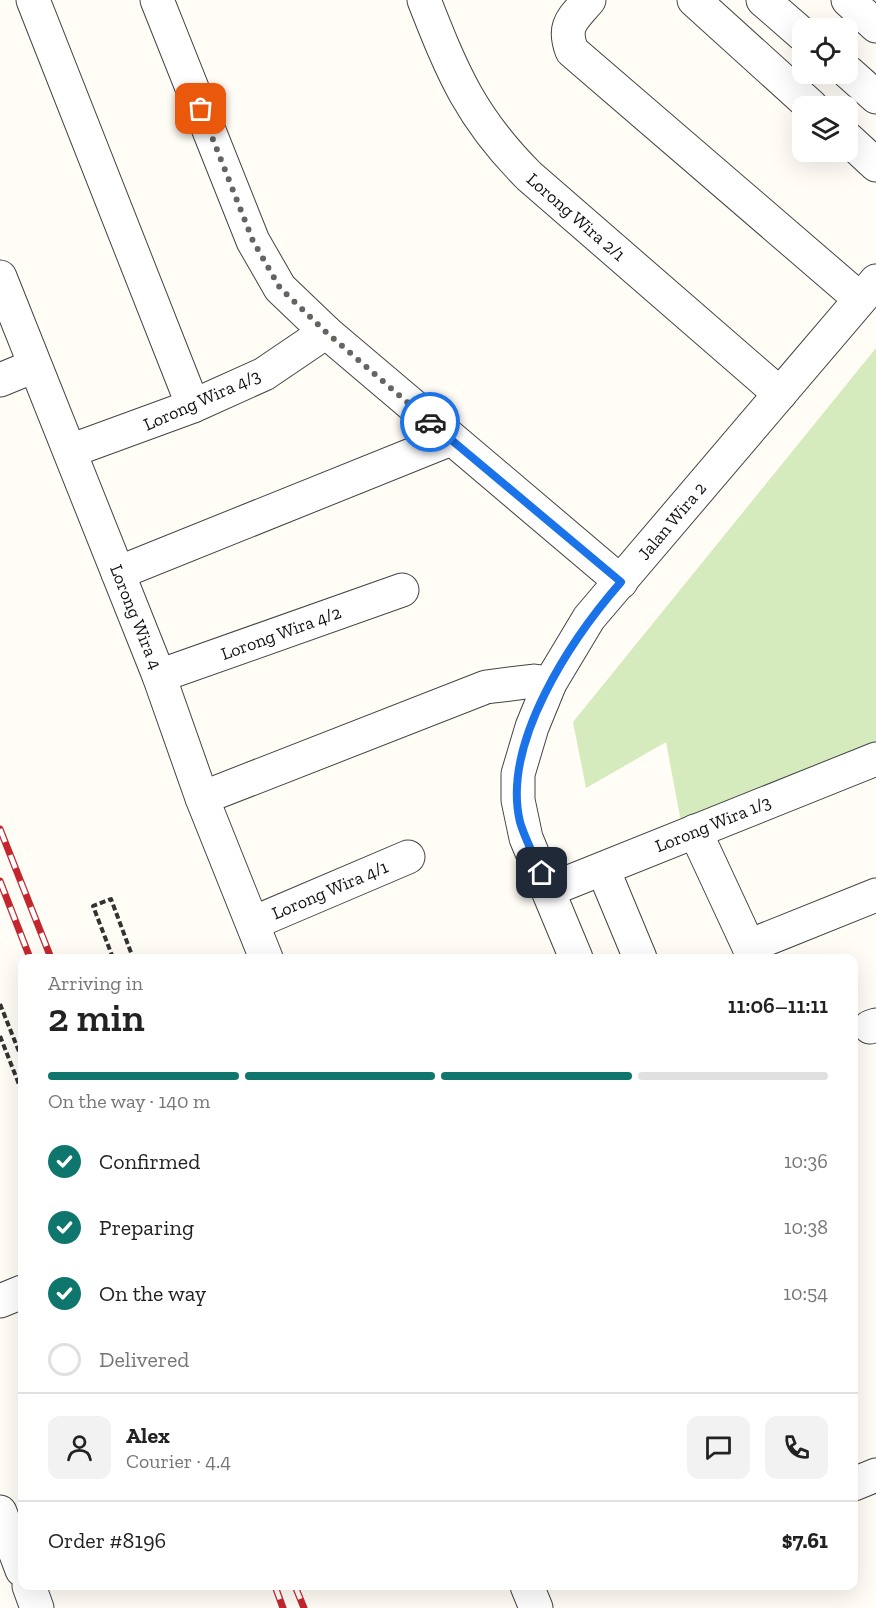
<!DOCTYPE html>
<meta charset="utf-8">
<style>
:root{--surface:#fff;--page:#f2f2f2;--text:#222;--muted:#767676;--line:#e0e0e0;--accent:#0f766e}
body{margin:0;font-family:"Zilla Slab",serif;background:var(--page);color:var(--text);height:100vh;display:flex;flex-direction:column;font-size:22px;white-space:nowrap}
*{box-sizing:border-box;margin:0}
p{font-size:20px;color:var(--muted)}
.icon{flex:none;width:33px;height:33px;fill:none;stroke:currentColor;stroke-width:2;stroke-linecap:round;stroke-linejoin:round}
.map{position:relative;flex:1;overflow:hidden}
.panel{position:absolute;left:18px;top:954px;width:840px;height:636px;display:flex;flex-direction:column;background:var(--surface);border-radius:12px;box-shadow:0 6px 24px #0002}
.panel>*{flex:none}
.tools{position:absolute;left:792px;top:18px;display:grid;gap:12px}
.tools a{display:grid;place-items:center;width:66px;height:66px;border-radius:12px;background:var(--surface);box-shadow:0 6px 24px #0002;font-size:30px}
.pin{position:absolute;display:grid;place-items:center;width:51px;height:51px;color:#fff;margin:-26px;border-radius:12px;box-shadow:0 3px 9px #0006}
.courier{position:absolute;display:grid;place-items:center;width:60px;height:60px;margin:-30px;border:4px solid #1a73e8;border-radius:50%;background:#fff;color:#222;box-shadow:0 2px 8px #0007}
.overview em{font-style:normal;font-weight:600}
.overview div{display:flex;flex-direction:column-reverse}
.overview{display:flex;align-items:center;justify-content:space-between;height:102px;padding:0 30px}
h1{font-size:39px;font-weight:600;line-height:45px}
.bar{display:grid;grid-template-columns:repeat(4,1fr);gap:9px 6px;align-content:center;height:72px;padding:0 30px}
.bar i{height:8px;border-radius:4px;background:var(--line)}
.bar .current{background:var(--accent)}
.bar p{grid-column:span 4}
.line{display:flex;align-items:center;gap:15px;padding:0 30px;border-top:2px solid var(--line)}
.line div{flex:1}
.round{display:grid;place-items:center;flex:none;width:63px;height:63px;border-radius:12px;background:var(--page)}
ol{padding:0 30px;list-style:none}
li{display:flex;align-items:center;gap:18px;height:66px}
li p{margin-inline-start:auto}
li .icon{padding:6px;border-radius:50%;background:var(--accent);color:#fff;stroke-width:4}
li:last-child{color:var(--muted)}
li i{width:33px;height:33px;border:3px solid var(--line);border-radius:50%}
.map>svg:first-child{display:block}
</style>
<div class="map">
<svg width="876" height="1608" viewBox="0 0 876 1608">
<rect width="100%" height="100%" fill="#fffdf5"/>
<!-- green -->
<path fill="#d5ebbd" d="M 876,348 L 876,746 L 682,827 L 666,742 L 586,788 L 573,722 Z"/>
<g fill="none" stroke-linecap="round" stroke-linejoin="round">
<defs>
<g id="minor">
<path d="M 33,0 L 193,406"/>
<path d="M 157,0 L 253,241 L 280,288 L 326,332 L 621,582"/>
<path d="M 424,0 C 453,74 471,118 529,176 L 780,394"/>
<path d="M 589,0 C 573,19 562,25 572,51 L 860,299"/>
<path d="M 694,0 L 811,106"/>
<path d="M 763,0 L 802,34"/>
<path d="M 848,0 L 876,26"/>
<path d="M 848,72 L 876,97"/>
<path d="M 848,139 L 876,165"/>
<path d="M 0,277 L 159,676 L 202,798 L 266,958"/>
<path d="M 0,380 L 34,366"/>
<path d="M 70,451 L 193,406 L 264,374 L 326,332"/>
<path d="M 118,573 L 451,439"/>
<path d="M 159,676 L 402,590"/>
<path d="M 202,798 L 486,687 L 534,681 L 550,683"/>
<path d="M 695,831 L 754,958"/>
<path d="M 603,869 L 640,958"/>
<path d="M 549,890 L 876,759"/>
<path d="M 253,923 L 408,857"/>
<path d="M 749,946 L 876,895"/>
<path d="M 576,958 L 526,838 L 518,800 L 518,774 L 532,727 L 550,683 L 589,618 L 876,281"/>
<path d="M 870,1027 L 876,1025"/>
<path d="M 0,1301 L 22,1292"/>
<path d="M 854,1484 L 876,1475"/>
<path d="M 0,1512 L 22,1570"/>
<path d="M 29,1586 L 37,1608"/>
<path d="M 527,1586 L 536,1608"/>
</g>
</defs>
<!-- minor casing -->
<use href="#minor" stroke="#444" stroke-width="35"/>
<!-- path -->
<g stroke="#333" stroke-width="4" stroke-dasharray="6 3" stroke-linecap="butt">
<path d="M 113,958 L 93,906 L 111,899 L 133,958"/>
<path d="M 0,1004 L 22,1059"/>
<path d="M 0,1036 L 22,1092"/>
</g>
<!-- minor -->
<use href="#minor" stroke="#fff" stroke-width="33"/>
<defs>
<g id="rail">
<path d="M 0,829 L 51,958"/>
<path d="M 0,881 L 30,958"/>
<path d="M 275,1586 L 283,1608"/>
<path d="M 295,1586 L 304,1608"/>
</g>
</defs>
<!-- rail casing -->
<use href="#rail" stroke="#c4262e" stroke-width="7"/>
<!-- rail -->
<use href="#rail" stroke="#fff" stroke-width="4.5" stroke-dasharray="14" stroke-linecap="butt"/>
</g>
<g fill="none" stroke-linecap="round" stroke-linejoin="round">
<!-- done -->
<path stroke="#646461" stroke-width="6" stroke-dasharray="0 10.8" d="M 201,109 L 253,241 L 280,288 L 326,332 L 430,422"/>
<!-- route -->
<path stroke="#1a73e8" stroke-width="8" d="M 430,422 L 621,582 C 572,638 501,743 520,822 C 525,839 534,856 542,873"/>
</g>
<g text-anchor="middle" stroke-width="6" stroke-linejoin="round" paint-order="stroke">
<!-- street labels -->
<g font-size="18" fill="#111" stroke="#fff">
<text transform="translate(576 217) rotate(41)" y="6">Lorong Wira 2/1</text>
<text transform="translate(202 400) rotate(-24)" y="6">Lorong Wira 4/3</text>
<text transform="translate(672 521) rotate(-50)" y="6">Jalan Wira 2</text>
<text transform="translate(136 617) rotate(68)" y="6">Lorong Wira 4</text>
<text transform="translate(281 633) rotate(-20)" y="6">Lorong Wira 4/2</text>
<text transform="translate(713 824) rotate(-22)" y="6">Lorong Wira 1/3</text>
<text transform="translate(330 890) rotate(-23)" y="6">Lorong Wira 4/1</text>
</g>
</g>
</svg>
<div class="tools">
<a><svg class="icon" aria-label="locate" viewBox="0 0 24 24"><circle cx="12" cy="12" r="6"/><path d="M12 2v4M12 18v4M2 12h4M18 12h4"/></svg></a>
<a><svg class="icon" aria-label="layers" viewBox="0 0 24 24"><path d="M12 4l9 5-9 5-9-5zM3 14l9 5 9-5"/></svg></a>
</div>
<div class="pin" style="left:201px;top:109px;background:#ea580c"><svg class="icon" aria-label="bag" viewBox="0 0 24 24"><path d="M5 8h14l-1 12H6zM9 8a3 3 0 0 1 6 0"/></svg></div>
<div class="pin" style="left:542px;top:873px;background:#1f2937"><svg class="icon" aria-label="home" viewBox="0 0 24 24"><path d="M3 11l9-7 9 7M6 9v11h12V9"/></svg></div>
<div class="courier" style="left:430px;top:422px"><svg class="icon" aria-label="car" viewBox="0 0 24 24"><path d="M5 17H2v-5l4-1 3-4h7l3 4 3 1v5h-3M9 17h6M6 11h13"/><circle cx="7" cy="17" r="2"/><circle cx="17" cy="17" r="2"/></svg></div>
<section class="panel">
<div class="overview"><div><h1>2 min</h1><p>Arriving in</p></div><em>11:06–11:11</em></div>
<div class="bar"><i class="current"></i><i class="current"></i><i class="current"></i><i></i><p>On the way · 140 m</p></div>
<ol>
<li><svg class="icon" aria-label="check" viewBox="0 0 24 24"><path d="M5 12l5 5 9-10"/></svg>Confirmed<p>10:36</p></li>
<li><svg class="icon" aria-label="check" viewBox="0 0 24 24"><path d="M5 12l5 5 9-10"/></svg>Preparing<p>10:38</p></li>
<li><svg class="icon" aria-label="check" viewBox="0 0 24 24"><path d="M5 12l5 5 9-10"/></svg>On the way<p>10:54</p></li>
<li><i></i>Delivered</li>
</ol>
<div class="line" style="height:108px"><a class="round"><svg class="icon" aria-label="person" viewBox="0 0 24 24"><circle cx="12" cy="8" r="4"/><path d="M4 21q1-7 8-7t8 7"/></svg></a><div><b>Alex</b><p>Courier · 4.4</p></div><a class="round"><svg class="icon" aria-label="chat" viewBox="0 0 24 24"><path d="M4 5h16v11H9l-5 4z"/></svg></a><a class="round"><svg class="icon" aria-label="phone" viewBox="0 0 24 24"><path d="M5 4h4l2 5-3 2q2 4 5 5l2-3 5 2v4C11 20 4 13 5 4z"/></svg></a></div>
<div class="line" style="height:78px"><div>Order #8196</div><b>$7.61</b></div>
</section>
</div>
